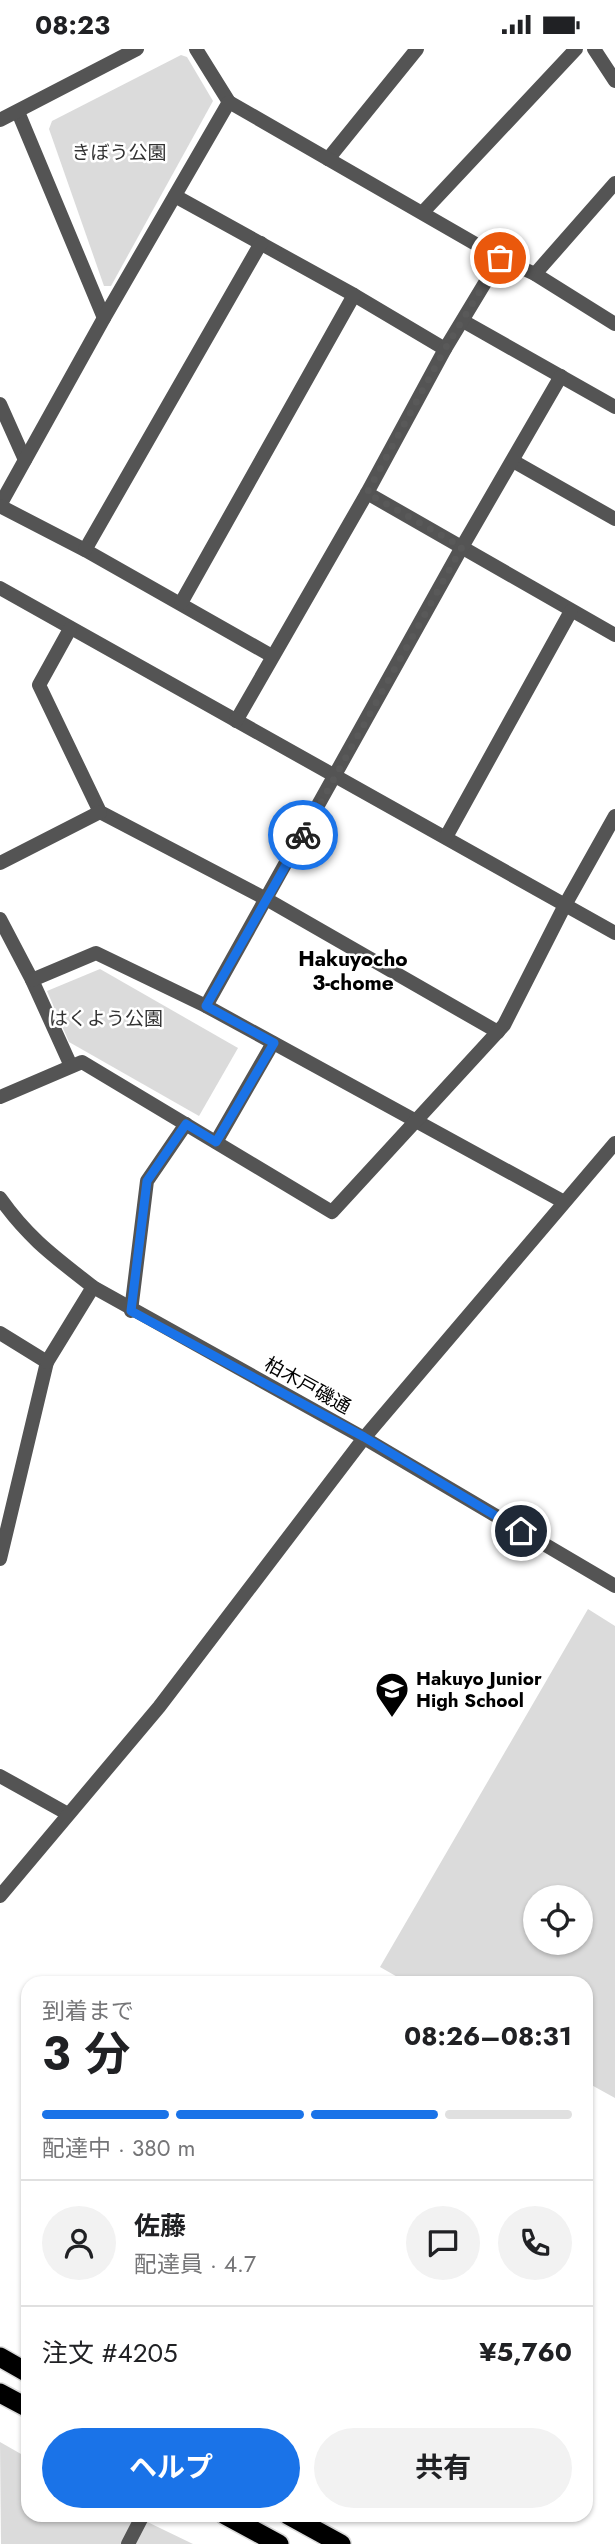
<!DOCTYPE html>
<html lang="ja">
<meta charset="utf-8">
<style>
:root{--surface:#fff;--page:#f2f2f2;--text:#202124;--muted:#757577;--line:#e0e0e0;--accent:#1a73e8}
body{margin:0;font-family:Jost,"Noto Sans JP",sans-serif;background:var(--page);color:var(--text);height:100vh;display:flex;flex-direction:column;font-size:26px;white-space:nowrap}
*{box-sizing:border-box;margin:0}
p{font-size:23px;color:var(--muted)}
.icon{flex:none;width:38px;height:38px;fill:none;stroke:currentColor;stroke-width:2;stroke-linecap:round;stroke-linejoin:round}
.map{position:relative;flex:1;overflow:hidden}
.side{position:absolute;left:21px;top:1927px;width:572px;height:546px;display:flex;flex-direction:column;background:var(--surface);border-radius:21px;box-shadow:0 2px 5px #0004}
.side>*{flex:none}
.tools{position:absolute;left:523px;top:1836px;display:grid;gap:14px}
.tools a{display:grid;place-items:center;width:70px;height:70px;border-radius:50%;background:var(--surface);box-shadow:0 2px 5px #0004;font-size:35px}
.pin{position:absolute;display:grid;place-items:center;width:60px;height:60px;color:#fff;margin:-30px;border:4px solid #fff;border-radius:50%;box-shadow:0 2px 7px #0007}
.courier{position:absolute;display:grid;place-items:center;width:70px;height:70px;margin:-35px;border:5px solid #1a73e8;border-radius:50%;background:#fff;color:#222;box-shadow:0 2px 9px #0007}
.overview em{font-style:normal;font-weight:700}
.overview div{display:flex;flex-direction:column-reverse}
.overview{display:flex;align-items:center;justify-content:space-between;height:119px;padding:0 21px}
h1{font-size:46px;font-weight:700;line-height:52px}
.bar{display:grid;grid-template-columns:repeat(4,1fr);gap:10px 7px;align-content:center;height:84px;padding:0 21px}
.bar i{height:9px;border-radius:5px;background:var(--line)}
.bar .current{background:var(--accent)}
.bar p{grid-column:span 4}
.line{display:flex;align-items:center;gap:18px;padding:0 21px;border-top:2px solid var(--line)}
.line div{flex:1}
.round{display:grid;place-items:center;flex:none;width:74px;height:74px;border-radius:37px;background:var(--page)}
.cta{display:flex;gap:14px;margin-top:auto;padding:14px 21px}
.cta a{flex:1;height:80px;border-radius:42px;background:var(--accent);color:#fff;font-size:28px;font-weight:700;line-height:80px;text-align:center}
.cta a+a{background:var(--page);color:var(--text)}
.status{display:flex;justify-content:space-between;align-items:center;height:49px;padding:0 35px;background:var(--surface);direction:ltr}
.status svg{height:19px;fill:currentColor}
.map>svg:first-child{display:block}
</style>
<div class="status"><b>08:23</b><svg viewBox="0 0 49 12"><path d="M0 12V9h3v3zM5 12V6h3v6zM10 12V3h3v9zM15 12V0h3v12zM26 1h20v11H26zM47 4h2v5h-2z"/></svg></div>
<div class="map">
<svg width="615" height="2495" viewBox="0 0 615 2495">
<rect width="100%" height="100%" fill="#fff"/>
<!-- green -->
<g fill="#dbdbdb" fill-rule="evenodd">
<path d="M 181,6 L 187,8 L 213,52 L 111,237 L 104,237 L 49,80 L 52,72 Z"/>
<path d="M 100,920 L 238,999 L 199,1067 L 69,993 L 47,942 Z"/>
<path d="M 588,1560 L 615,1577 L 615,2049 L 586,2033 L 586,1934 L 408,1934 L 380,1918 ZM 536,1848 L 581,1848 L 581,1894 L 536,1894 Z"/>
<path d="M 0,2393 L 28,2409 L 28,2466 L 133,2466 L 193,2495 L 1,2495 Z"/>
</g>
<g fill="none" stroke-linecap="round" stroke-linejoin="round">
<defs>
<g id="trunk">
<path d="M 0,2308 L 28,2324"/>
<path d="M 0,2344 L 28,2359"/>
<path d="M 225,2466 L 279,2495"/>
<path d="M 288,2466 L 341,2495"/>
</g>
</defs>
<!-- trunk casing -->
<use href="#trunk" stroke="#dbdbdb" stroke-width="22"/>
<!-- minor -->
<g stroke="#545454" stroke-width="14">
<path d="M 196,0 L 229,53"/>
<path d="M 594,0 L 615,32"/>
<path d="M 18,63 L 104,269"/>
<path d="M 0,71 L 137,0"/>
<path d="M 328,110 L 417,0"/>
<path d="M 175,147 L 354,246 L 445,300"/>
<path d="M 423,163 L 576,0"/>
<path d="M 535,225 L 615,134"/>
<path d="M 463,272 L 615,358"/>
<path d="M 0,355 L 25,411"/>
<path d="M 513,412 L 615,470"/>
<path d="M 367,444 L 615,586"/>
<path d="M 0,456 L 104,269 L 229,53 L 500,209 L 535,225 L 615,275"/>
<path d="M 0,457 L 85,501 L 272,607"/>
<path d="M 85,501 L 261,194"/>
<path d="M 0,539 L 615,884"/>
<path d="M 181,554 L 354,246"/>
<path d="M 70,580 L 39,636 L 100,763 L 268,851 L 498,983"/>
<path d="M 236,672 L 367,444 L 445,300 L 500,209"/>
<path d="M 446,788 L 571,562"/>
<path d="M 0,814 L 100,763"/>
<path d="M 0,870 L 32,931 L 71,1017"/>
<path d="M 32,931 L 96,904 L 206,957 L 564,1153"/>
<path d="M 206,957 L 462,498 L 561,327"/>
<path d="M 0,1048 L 82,1013 L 332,1163 L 504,976 L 565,856 L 615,767"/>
<path d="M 216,1093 L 273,994"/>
<path d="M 131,1262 L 147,1132 L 186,1075"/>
<path d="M 0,1284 L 47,1313 L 0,1510"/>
<path d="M 47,1313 L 93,1238"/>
<path d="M 128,2495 L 143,2466"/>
</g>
<!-- tertiary -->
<g stroke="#545454" stroke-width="14">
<path d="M 0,1149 C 29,1190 55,1208 93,1238 L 364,1389 L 615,1537"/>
<path d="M 0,1727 L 68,1765"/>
<path d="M 0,1847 L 159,1658 L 364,1389 L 615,1094"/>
</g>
<!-- trunk -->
<use href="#trunk" stroke="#000" stroke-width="19"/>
</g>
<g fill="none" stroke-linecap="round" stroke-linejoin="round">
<!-- done -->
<path stroke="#595959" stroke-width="7" stroke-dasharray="0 12.6" d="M 303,786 L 462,498 L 367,444 L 445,300 L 500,209"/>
<!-- route -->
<path stroke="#1a73e8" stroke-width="9" d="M 303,786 L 206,957 L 274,994 L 216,1093 L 186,1075 L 147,1132 L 131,1262 L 364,1388 L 521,1482"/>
</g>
<!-- icons -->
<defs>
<symbol id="school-pin" viewBox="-11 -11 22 30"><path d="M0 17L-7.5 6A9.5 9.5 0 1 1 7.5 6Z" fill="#000" stroke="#fff"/><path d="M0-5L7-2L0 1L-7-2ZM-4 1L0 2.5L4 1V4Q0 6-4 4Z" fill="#fff"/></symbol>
</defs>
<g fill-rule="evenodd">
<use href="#school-pin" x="373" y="1621" width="38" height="52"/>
</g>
<g text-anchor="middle" stroke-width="5" stroke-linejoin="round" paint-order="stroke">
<!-- park labels -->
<g font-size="19" fill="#323232" stroke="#fff">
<text x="119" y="110">きぼう公園</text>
<text x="106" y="976">はくよう公園</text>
</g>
<!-- street labels -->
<g font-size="19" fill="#000" stroke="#fff">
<text transform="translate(308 1336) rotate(29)" y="7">柏木戸磯通</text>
</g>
<!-- poi labels -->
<g font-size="19" font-weight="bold" fill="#000" stroke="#fff" text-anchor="start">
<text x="416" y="1636">Hakuyo Junior<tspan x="416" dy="22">High School</tspan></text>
</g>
<!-- neighbourhood labels -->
<g font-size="21" font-weight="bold" fill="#000" stroke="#fff">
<text x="353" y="917">Hakuyocho<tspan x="353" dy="24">3-chome</tspan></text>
</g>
</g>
</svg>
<div class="tools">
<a><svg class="icon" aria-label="locate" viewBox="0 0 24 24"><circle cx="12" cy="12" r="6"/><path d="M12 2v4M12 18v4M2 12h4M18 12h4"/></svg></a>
</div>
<div class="pin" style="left:500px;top:209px;background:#ea580c"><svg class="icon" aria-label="bag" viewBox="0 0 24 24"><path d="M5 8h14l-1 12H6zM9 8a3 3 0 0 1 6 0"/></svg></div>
<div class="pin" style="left:521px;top:1482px;background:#1f2937"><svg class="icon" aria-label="home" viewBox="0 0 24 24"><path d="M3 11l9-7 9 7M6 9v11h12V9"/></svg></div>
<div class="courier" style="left:303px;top:786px"><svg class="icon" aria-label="bike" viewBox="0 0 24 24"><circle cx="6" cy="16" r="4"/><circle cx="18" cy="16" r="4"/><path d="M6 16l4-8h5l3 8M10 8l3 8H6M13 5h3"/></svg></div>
<section class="side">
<div class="overview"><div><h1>3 分</h1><p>到着まで</p></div><em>08:26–08:31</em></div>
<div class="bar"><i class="current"></i><i class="current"></i><i class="current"></i><i></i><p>配達中 · 380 m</p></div>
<div class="line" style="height:126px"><a class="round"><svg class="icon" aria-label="person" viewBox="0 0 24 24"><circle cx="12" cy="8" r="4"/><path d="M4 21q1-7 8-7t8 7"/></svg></a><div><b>佐藤</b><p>配達員 · 4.7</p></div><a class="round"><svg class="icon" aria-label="chat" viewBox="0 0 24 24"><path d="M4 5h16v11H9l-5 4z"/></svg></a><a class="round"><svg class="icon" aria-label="phone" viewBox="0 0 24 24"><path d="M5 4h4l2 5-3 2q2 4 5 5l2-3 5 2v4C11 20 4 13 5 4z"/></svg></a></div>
<div class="line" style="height:91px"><div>注文 #4205</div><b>¥5,760</b></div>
<div class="cta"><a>ヘルプ</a><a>共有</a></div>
</section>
</div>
